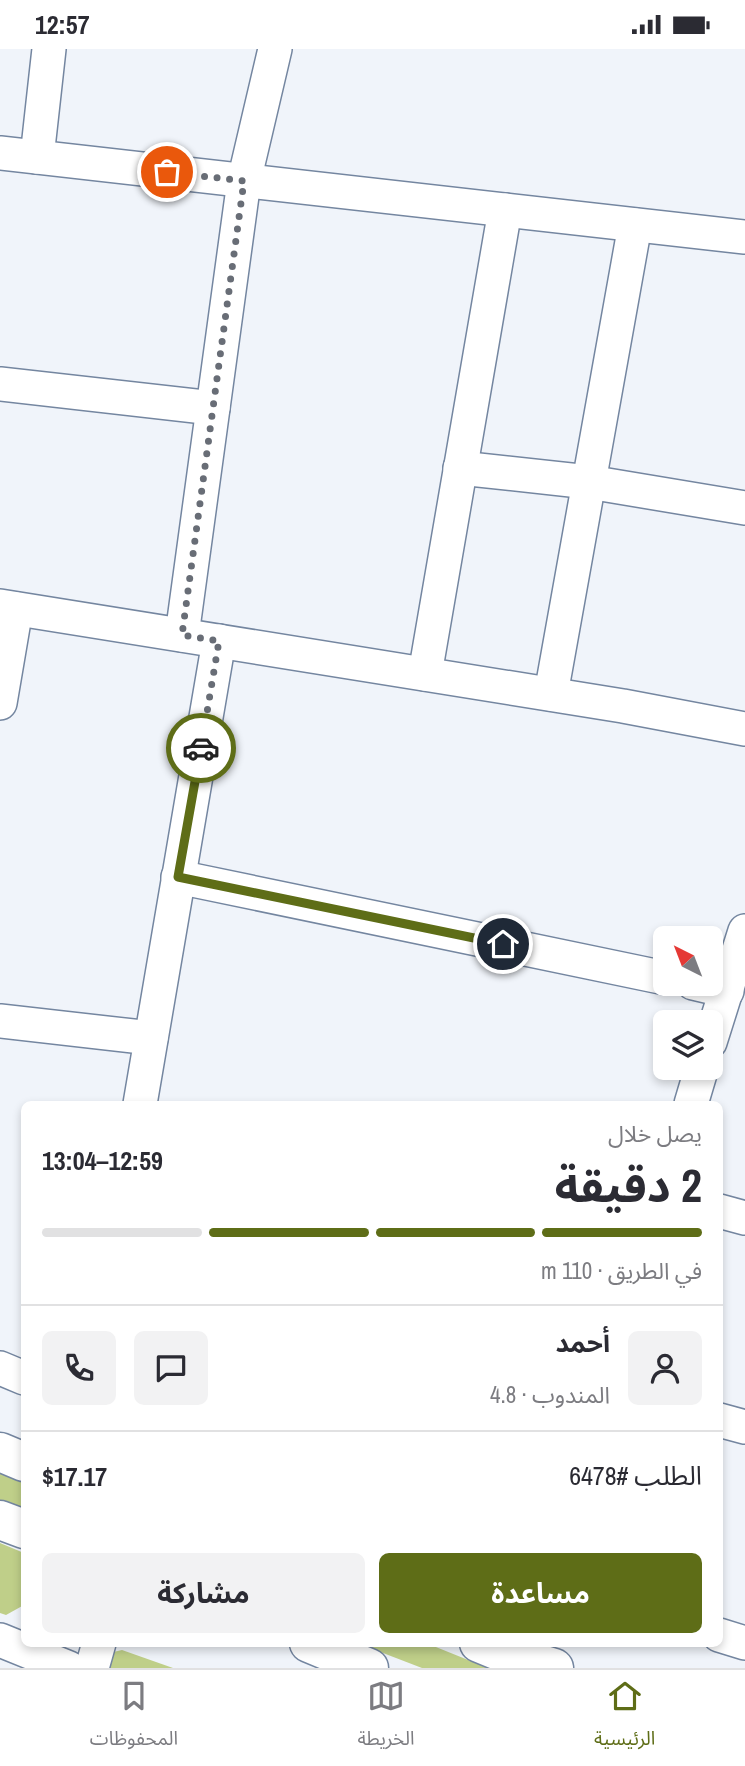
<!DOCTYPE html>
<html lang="ar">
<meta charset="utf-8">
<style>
:root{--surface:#fff;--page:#f2f2f3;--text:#2b2b33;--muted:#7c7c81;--line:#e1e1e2;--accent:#5e6d17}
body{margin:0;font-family:"Archivo Narrow","Noto Sans Arabic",sans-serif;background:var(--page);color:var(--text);direction:rtl;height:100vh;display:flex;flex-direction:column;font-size:26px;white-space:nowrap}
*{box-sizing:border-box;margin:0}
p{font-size:23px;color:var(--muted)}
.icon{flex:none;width:38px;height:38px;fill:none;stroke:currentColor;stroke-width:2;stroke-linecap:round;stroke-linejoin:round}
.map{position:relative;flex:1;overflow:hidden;direction:ltr}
.panel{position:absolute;left:21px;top:1052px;width:702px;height:546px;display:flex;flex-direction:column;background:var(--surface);border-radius:10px;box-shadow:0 4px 10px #0003;direction:rtl}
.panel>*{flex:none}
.needle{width:46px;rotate:318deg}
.controls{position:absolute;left:653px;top:877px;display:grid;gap:14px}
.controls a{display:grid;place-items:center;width:70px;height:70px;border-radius:10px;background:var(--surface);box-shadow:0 4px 10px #0003;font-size:35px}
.pin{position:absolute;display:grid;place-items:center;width:60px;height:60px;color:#fff;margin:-30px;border:4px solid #fff;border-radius:50%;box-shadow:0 2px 7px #0007}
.courier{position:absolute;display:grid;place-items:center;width:70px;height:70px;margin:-35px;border:5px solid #5e6d17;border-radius:50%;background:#fff;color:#222;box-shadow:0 2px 9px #0007}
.head em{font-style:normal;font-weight:700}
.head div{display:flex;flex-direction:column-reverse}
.head{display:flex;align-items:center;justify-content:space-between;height:119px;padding:0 21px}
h1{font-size:46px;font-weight:700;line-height:52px}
.bar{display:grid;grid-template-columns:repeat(4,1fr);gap:10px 7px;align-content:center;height:84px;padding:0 21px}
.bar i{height:9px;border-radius:5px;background:var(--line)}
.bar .current{background:var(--accent)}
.bar p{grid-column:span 4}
.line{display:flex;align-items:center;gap:18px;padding:0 21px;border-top:2px solid var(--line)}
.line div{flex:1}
.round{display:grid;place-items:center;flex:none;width:74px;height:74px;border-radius:10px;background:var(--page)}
.cta{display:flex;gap:14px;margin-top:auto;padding:14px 21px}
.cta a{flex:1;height:80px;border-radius:10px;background:var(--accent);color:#fff;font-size:28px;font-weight:700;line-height:80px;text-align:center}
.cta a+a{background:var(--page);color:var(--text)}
.status{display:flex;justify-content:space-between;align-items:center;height:49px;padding:0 35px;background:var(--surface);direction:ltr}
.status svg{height:19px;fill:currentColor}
.dock{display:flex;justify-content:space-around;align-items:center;height:98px;border-top:2px solid var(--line);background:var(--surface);font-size:19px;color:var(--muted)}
.dock a{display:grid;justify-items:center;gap:4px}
.dock .current{color:var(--accent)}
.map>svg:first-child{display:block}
</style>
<div class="status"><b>12:57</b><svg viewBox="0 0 49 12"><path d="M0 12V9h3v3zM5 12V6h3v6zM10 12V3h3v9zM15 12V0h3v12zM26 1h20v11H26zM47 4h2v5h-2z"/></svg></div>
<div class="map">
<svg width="745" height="1619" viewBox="0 0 745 1619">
<rect width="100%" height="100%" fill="#f0f4fa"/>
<!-- green -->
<g fill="#bfcf89">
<path d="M 0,1424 L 24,1434 L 24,1462 L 0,1452 Z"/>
<path d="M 0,1494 L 24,1504 L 24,1556 L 6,1566 L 0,1564 Z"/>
<path d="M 357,1594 L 426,1594 L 488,1619 L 422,1619 Z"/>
<path d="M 122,1601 L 173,1619 L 88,1619 L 92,1608 Z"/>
</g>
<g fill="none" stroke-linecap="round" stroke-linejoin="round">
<defs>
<g id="street">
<path d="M 0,104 L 745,188"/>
<path d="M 37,108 L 49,0"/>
<path d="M 0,335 L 213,359"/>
<path d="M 460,419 L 589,433 L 745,459"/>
<path d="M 0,557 L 623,657 L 745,680"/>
<path d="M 182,586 L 244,132 L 275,0"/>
<path d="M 425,625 L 505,161"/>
<path d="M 551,645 L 635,176"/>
<path d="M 0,654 L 16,560"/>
<path d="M 178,828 L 665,929"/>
<path d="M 693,934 L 727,942"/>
<path d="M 0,972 L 151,989"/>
<path d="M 710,993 L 745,882"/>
<path d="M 140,1055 L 219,592"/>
<path d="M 691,1055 L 702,1018"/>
<path d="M 719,1162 L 745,1169"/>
<path d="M 0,1319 L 24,1329"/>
<path d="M 719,1371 L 745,1378"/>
<path d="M 719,1586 L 745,1594"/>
<path d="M 0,1591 L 69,1619"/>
<path d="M 92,1619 L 99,1594"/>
</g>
<g id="highway">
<path d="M 0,1403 L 24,1413"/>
<path d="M 0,1471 L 24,1480"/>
<path d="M 309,1594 L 369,1619"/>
<path d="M 479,1594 L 501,1603 L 554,1619"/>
</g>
</defs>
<!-- street casing -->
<use href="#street" stroke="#7486a0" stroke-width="36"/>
<!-- highway casing -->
<use href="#highway" stroke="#7486a0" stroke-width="41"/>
<!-- street -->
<use href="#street" stroke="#fff" stroke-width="33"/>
<!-- highway -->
<use href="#highway" stroke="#fff" stroke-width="38"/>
</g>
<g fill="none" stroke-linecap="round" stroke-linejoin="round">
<!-- done -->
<path stroke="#686d76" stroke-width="7" stroke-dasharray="0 12.6" d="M 167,123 L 244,132 L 182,586 L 219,592 L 201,699"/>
<!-- route -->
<path stroke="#5e6d17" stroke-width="9" d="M 201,699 L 178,828 L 503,895"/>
</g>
</svg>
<div class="controls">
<a><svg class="needle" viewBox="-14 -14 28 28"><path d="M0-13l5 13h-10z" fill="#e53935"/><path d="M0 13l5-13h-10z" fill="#7c7c81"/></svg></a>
<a><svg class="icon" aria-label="layers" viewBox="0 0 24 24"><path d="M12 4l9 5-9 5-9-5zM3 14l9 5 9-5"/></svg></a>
</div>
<div class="pin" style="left:167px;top:123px;background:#ea580c"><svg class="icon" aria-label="bag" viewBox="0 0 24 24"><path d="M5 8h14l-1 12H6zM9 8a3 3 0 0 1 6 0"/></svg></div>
<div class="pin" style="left:503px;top:895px;background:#1f2937"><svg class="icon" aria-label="home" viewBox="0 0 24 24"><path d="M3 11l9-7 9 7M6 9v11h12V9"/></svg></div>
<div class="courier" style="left:201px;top:699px"><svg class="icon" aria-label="car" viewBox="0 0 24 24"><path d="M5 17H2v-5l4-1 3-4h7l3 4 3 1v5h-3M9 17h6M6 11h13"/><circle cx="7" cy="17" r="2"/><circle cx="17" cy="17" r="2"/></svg></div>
<section class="panel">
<div class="head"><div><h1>2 دقيقة</h1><p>يصل خلال</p></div><em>12:59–13:04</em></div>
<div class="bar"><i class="current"></i><i class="current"></i><i class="current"></i><i></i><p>في الطريق · 110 m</p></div>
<div class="line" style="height:126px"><a class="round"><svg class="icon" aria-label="person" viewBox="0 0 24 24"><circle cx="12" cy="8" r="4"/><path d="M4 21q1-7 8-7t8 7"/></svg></a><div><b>أحمد</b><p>المندوب · 4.8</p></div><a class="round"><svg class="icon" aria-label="chat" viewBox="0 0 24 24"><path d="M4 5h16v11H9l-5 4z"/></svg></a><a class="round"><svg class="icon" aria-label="phone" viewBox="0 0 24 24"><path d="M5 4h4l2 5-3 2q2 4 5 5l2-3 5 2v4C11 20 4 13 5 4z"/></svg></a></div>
<div class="line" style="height:91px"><div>الطلب #6478</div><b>$17.17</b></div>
<div class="cta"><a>مساعدة</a><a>مشاركة</a></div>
</section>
</div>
<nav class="dock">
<a class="current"><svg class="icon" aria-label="home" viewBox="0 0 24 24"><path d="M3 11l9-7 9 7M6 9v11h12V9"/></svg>الرئيسية</a>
<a><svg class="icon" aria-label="map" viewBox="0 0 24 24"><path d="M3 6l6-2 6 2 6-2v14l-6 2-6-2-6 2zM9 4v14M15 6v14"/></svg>الخريطة</a>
<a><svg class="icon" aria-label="saved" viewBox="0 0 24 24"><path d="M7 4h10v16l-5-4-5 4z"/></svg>المحفوظات</a>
</nav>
